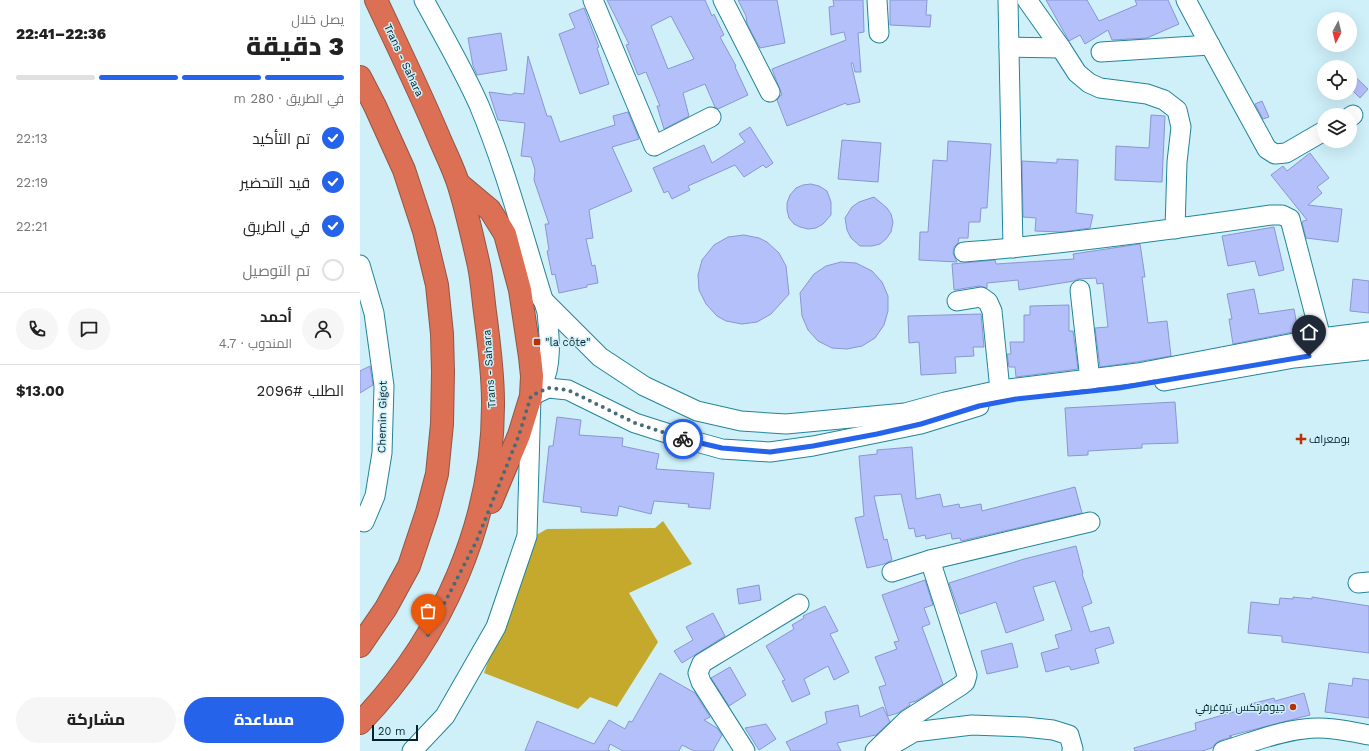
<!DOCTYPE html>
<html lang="ar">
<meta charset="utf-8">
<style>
:root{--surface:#fff;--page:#f6f6f6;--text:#222;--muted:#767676;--line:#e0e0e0;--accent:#2563eb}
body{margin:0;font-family:"Work Sans",Cairo,sans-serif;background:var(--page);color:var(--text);direction:rtl;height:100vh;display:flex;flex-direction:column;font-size:15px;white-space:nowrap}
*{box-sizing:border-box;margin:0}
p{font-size:13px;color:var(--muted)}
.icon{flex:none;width:22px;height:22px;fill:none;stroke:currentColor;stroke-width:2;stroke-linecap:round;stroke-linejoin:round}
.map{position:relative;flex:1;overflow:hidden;direction:ltr}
.panel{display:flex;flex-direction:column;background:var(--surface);width:360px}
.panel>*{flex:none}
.needle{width:26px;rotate:187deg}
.tools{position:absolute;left:957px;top:12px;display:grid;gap:8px}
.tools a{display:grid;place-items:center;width:40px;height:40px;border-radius:50%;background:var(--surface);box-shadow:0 4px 16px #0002;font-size:20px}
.scale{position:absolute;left:12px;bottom:10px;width:46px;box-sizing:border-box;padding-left:4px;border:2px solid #00252e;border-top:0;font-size:11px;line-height:14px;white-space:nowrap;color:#00252e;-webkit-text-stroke:3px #cff0f9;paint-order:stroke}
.pin{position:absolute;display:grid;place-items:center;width:34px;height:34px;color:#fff;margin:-41px -17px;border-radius:50% 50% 50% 0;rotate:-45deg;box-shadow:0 0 4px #0007}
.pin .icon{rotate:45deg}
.courier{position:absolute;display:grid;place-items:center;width:40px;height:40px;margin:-20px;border:3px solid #2563eb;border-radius:50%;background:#fff;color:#222;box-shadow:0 1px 5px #0007}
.summary em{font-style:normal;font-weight:800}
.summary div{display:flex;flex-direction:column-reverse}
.summary{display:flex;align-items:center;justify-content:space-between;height:68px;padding:0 16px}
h1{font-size:26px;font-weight:800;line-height:30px}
.bar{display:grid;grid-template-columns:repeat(4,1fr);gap:6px 4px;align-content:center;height:48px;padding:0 16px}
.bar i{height:5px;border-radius:3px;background:var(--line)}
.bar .current{background:var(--accent)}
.bar p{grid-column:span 4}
.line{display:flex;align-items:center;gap:10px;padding:0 16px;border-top:1px solid var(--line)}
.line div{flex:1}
.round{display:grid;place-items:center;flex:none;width:42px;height:42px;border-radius:21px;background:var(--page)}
ol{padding:0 16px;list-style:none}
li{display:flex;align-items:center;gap:12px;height:44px}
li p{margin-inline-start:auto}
li .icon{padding:4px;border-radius:50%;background:var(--accent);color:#fff;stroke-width:4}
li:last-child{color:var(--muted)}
li i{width:22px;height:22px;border:2px solid var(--line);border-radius:50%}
.button{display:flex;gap:8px;margin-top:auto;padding:8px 16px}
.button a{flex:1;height:46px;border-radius:24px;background:var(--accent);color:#fff;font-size:16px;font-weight:800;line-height:46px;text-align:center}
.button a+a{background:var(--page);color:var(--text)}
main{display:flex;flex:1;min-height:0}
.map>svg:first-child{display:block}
</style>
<main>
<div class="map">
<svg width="1009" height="751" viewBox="0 0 1009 751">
<rect width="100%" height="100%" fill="#cff0f9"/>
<!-- forest -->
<path fill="#c5a92d" d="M 303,521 L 332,564 L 269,593 L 298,642 L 257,707 L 230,697 L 218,709 L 124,673 L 171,538 L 187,529 L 295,528 Z"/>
<!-- building -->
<g fill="#b4c0fa" stroke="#8a96d4" fill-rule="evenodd">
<path d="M 247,0 L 345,0 L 352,16 L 354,14 L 364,35 L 360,37 L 376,66 L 375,67 L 388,95 L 358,109 L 355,107 L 345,84 L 323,93 L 329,116 L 304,129 L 297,106 L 300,106 L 286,72 L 278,75 L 266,45 L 269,44 ZM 311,16 L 334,59 L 308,69 L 291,26 Z"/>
<path d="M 378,0 L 417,0 L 425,43 L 400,48 L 387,24 L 386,16 Z"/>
<path d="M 473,0 L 503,0 L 504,32 L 498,33 L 501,72 L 495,72 L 493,63 L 491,63 L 500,102 L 487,105 L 486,103 L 427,126 L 417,100 L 420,96 L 422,95 L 412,69 L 486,40 L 484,32 L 471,35 L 469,7 L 474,6 Z"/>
<path d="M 530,0 L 567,0 L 566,15 L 571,15 L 570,27 L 530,25 Z"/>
<path d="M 686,0 L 727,0 L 739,21 L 777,5 L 775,0 L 808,0 L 819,24 L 787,38 L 752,40 L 748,30 L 725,44 L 720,35 L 709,41 Z"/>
<path d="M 224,8 L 239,47 L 237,48 L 249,84 L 220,94 L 199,34 L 215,28 L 209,14 Z"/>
<path d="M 141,33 L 147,70 L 117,75 L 113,66 L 108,38 Z"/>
<path d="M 168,56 L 187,116 L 191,116 L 200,142 L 255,125 L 253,116 L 268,112 L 279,139 L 252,147 L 272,191 L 229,210 L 233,238 L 226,239 L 232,266 L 235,265 L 238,283 L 227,285 L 227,287 L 199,293 L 195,274 L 192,275 L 187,251 L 189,250 L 185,224 L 189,224 L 174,180 L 175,170 L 171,157 L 161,156 L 165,123 L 138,120 L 129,92 L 151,95 L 154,93 L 164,94 Z"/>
<path d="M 990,72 L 1008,89 L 1000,98 L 990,88 Z"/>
<path d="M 902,101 L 909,117 L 903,119 L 895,104 Z"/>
<path d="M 791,115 L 805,116 L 802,182 L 755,180 L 756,146 L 789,148 Z"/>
<path d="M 390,127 L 413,163 L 406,168 L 403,165 L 384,177 L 375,165 L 328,186 L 330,190 L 312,199 L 308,191 L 304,193 L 293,168 L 344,145 L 352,163 L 385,142 L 379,134 Z"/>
<path d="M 482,140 L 521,143 L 518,182 L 478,179 Z"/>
<path d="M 588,141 L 631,144 L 627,208 L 621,208 L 620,222 L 609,222 L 608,238 L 599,238 L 598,243 L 594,247 L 593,253 L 597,262 L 559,260 L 560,232 L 568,232 L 573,160 L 587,161 Z"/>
<path d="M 950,153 L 969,178 L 957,187 L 962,193 L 948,205 L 982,209 L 978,242 L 946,238 L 942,223 L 943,221 L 947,220 L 911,175 L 923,166 L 927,171 Z"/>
<path d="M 697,159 L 718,160 L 716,213 L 733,215 L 730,228 L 702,232 L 675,231 L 676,218 L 663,217 L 662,161 L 697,163 Z"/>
<path d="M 451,184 L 459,186 L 467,191 L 471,202 L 471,215 L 463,224 L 456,228 L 448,229 L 440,227 L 434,224 L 429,218 L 427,210 L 427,203 L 430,195 L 436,188 L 443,185 Z"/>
<path d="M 514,197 L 527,208 L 531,214 L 533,222 L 531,232 L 526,239 L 520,244 L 512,246 L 500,246 L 491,238 L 487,230 L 485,218 L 492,207 L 499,202 Z"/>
<path d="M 914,227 L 924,270 L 899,276 L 895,261 L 868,266 L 862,236 Z"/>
<path d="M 384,235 L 399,238 L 407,242 L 419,253 L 426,266 L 429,294 L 411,314 L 397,322 L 382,324 L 366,321 L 357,316 L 346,304 L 339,290 L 338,275 L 342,260 L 354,245 L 368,237 Z"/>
<path d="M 780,244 L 785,277 L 782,277 L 788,323 L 807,321 L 811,356 L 776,362 L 740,367 L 735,328 L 748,327 L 743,283 L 737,284 L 736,278 L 718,279 L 714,281 L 659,290 L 658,280 L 627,283 L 627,288 L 619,286 L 594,290 L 592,264 L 635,260 L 636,264 L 714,259 L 713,254 Z"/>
<path d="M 481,262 L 496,263 L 512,271 L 522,282 L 528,296 L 528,311 L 524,325 L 515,338 L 502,346 L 487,349 L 472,348 L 458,341 L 448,330 L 442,316 L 440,293 L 454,274 L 466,266 Z"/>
<path d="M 993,279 L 1009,281 L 1009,313 L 990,311 Z"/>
<path d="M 894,289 L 899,314 L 934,309 L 938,331 L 873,344 L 869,319 L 872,319 L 867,294 Z"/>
<path d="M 709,305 L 709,331 L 713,331 L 718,369 L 656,377 L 655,367 L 649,367 L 647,354 L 651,354 L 650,342 L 664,342 L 664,315 L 670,315 L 670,306 Z"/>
<path d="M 621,314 L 624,347 L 613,347 L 614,356 L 595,357 L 596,373 L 561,375 L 559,342 L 549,343 L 548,316 Z"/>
<path d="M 10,366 L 13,385 L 0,393 L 0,371 Z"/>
<path d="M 815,402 L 818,443 L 782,444 L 782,448 L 728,451 L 728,455 L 708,456 L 705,408 Z"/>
<path d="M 197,417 L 221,420 L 219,435 L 263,438 L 262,446 L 299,454 L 296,469 L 354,473 L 350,509 L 328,507 L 329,504 L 294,501 L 291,514 L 259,506 L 257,516 L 221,512 L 221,507 L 183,502 L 189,446 L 193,446 Z"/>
<path d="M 552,447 L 556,499 L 580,494 L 583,507 L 599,504 L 600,508 L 621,504 L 622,511 L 715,487 L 722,513 L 601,541 L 600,538 L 592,539 L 591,533 L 566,539 L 565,535 L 556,537 L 554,528 L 549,529 L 541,494 L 514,496 L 524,540 L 527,539 L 532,560 L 524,564 L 507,568 L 495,518 L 504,516 L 499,456 L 517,454 L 517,450 Z"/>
<path d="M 716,546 L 723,573 L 722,574 L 732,603 L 722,607 L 730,632 L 749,627 L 754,643 L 735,649 L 739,663 L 711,670 L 709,666 L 686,672 L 681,653 L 699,648 L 695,635 L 712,630 L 695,581 L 673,587 L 684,620 L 646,633 L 636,602 L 600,614 L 589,583 L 664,559 Z"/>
<path d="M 565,580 L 573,605 L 564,608 L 570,624 L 562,627 L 583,684 L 556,701 L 549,703 L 550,705 L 538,713 L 528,716 L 519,687 L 526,685 L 515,657 L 537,649 L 534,642 L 539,641 L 522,595 Z"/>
<path d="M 399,585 L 401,600 L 379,604 L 377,589 Z"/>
<path d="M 933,597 L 952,599 L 952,597 L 1009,606 L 1009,653 L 922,642 L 922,636 L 888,633 L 891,602 L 919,605 L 920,598 L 933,599 Z"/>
<path d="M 465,606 L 478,631 L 470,634 L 489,672 L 474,680 L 468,666 L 444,679 L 450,694 L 432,702 L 422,681 L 425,680 L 406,646 L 434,629 L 432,625 L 444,618 L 443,616 Z"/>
<path d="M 353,613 L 365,636 L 322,663 L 314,651 L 333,640 L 326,627 Z"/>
<path d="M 652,643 L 658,667 L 627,674 L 621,651 Z"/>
<path d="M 370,667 L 386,695 L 369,706 L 351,678 Z"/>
<path d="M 300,673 L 335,693 L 350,717 L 344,720 L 357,728 L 362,735 L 353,751 L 334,751 L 322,745 L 319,751 L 263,751 L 250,744 L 248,750 L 250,751 L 165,751 L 177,721 L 234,744 L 249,720 L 265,729 L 269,721 L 272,722 Z"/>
<path d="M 993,678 L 1009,680 L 1009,718 L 965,712 L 969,683 L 992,686 Z"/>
<path d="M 944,693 L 950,715 L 869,736 L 872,737 L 859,741 L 855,744 L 852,748 L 842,751 L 775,751 L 774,748 L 836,730 L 835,723 L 884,709 L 883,706 L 914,698 L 915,701 Z"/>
<path d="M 498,705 L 500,717 L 523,707 L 530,722 L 516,735 L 477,743 L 481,751 L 431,751 L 426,742 L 467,723 L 465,712 Z"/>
<path d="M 406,724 L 416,739 L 399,750 L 385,728 Z"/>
</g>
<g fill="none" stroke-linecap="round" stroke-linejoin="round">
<defs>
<g id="minor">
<path d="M 233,0 L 294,146 L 351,117"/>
<path d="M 363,0 L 410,92"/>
<path d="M 517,0 L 519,33"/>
<path d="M 648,0 L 653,248"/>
<path d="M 667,0 L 701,48 L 717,73 L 729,83 L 740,88 L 787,94 L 804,100 L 817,110 L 821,127 L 817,162 L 815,229"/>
<path d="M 826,0 L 850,45 L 907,149 L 915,154 L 926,153 L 964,131"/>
<path d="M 649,47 L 701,48"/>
<path d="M 741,52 L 850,45"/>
<path d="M 990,117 L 993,115"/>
<path d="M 604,252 C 707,244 809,230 911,215 L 922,215 L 930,219 L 961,338"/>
<path d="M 153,263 L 183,300 L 240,357 L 284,386 L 337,411 L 381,421 L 426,424 L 545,413 L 585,402 L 640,390 L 778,373 L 961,338 L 1009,332"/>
<path d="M 0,265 L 14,313 L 24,386 L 22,453 L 15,496 L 4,522"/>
<path d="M 720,290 L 730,380"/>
<path d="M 597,301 L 621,297 L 628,302 L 632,311 L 640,390"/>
<path d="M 804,381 L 934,358 L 1009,350"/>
<path d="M 171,396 L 188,388 L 208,390 L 275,423 L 319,437 L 362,449 L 410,452 L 453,446 L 561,424 L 619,406"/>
<path d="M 532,572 L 570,560 L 730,522"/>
<path d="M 998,583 L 1009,582"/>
<path d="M 530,746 L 554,732 L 612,725 L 665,727 L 693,730 L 709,735 L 713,749 L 712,751"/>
<path d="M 52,751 L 85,716 L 136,627 L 167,536 L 171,396 C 175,392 179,389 182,384 C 193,365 189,333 187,312 C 165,243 147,172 119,105 C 103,69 83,35 64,0"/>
<path d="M 385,751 L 341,682 L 338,673 L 342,663 L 439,604"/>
<path d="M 515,751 L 547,720 L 600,686 L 605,682 L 607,675 L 570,560"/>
<path d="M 863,751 C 890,743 916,732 944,729 C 966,726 988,731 1009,735"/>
</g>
<g id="highway">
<path d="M 0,77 L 15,106 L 44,170 L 64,231 L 77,285 L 82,334 L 83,372 L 82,424 L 77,474 L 67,512 L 49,566 L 26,608 L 0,646"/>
<path d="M 99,184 L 130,210 L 145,234 L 160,290 L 170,357 L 172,376 L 171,396 L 159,435 L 131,502"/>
<path d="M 0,723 C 82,638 134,522 133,402 C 133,372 129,342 125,312 C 123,297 122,281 119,266 C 113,239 107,212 99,186 C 94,169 85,152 78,135 C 59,90 37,45 16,0"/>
</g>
</defs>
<!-- minor casing -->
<use href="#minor" stroke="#21859a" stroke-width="21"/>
<!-- highway casing -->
<use href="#highway" stroke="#8f5647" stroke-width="24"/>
<!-- minor -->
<use href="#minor" stroke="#fff" stroke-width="19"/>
<!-- highway -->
<use href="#highway" stroke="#dc7054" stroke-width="22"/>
</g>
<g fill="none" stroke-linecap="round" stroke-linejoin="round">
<!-- done -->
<path stroke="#486c75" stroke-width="4" stroke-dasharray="0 7.2" d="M 68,635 L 117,540 L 159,435 L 171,396 L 188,388 L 208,390 L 275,423 L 323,439"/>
<!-- route -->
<path stroke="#2563eb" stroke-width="5" d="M 323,439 L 362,448 L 410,452 L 453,446 L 517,434 L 561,424 L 619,406 L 656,399 L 759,388 L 949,356"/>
</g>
<!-- markers -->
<g fill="#bb3202" stroke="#cff0f9" stroke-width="1.5">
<rect x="173" y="338" width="8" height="8" rx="2"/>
<path d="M939 433h4v4h4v4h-4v4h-4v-4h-4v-4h4z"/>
<circle cx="933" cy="707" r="4"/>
</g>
<g text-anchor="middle" stroke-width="3" stroke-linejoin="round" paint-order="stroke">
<!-- street labels -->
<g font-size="11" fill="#00252e" stroke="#cff0f9">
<text transform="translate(44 60) rotate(65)" y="4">Trans - Sahara</text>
<text transform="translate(129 369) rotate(-94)" y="4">Trans - Sahara</text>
<text transform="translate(22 417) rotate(-89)" y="4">Chemin Gigot</text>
</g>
<!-- poi labels -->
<g font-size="11" fill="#00252e" stroke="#cff0f9" text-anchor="start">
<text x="185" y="346">"la côte"</text>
<text x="949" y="443">بومعراف</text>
<text x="925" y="711" text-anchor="end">جيوفرتكس تبوغرفي</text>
</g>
</g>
</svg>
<div class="tools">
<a><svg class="needle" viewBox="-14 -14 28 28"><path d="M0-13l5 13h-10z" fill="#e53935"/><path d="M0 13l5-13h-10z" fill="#767676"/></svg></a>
<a><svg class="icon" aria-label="locate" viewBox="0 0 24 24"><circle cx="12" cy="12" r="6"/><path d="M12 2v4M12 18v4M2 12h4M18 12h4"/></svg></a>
<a><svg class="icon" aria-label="layers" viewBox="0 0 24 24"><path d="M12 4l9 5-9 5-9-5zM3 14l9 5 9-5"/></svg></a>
</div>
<div class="scale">20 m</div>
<div class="pin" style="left:68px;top:635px;background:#ea580c"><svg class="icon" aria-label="bag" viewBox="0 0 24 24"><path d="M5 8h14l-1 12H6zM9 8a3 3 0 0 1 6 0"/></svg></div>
<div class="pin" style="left:949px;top:356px;background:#1f2937"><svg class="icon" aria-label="home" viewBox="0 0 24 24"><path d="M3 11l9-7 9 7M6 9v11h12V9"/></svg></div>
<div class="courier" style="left:323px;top:439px"><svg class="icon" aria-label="bike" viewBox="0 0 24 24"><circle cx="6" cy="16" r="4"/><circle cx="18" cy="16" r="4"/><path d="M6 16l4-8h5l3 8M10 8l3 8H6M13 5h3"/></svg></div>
</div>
<section class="panel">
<div class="summary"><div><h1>3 دقيقة</h1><p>يصل خلال</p></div><em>22:36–22:41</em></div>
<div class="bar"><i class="current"></i><i class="current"></i><i class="current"></i><i></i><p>في الطريق · 280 m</p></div>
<ol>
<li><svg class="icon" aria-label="check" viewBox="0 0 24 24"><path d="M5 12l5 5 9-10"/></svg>تم التأكيد<p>22:13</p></li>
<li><svg class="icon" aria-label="check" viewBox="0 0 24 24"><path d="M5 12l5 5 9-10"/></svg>قيد التحضير<p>22:19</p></li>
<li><svg class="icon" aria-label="check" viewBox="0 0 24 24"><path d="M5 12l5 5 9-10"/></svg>في الطريق<p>22:21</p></li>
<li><i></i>تم التوصيل</li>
</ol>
<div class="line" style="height:72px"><a class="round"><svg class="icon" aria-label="person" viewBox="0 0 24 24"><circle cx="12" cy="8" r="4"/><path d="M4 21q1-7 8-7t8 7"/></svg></a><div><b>أحمد</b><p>المندوب · 4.7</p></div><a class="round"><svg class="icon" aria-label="chat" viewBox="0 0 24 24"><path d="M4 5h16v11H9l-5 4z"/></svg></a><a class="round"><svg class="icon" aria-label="phone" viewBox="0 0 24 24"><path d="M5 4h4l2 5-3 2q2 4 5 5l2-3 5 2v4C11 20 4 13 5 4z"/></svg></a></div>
<div class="line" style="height:52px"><div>الطلب #2096</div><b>$13.00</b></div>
<div class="button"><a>مساعدة</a><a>مشاركة</a></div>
</section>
</main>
